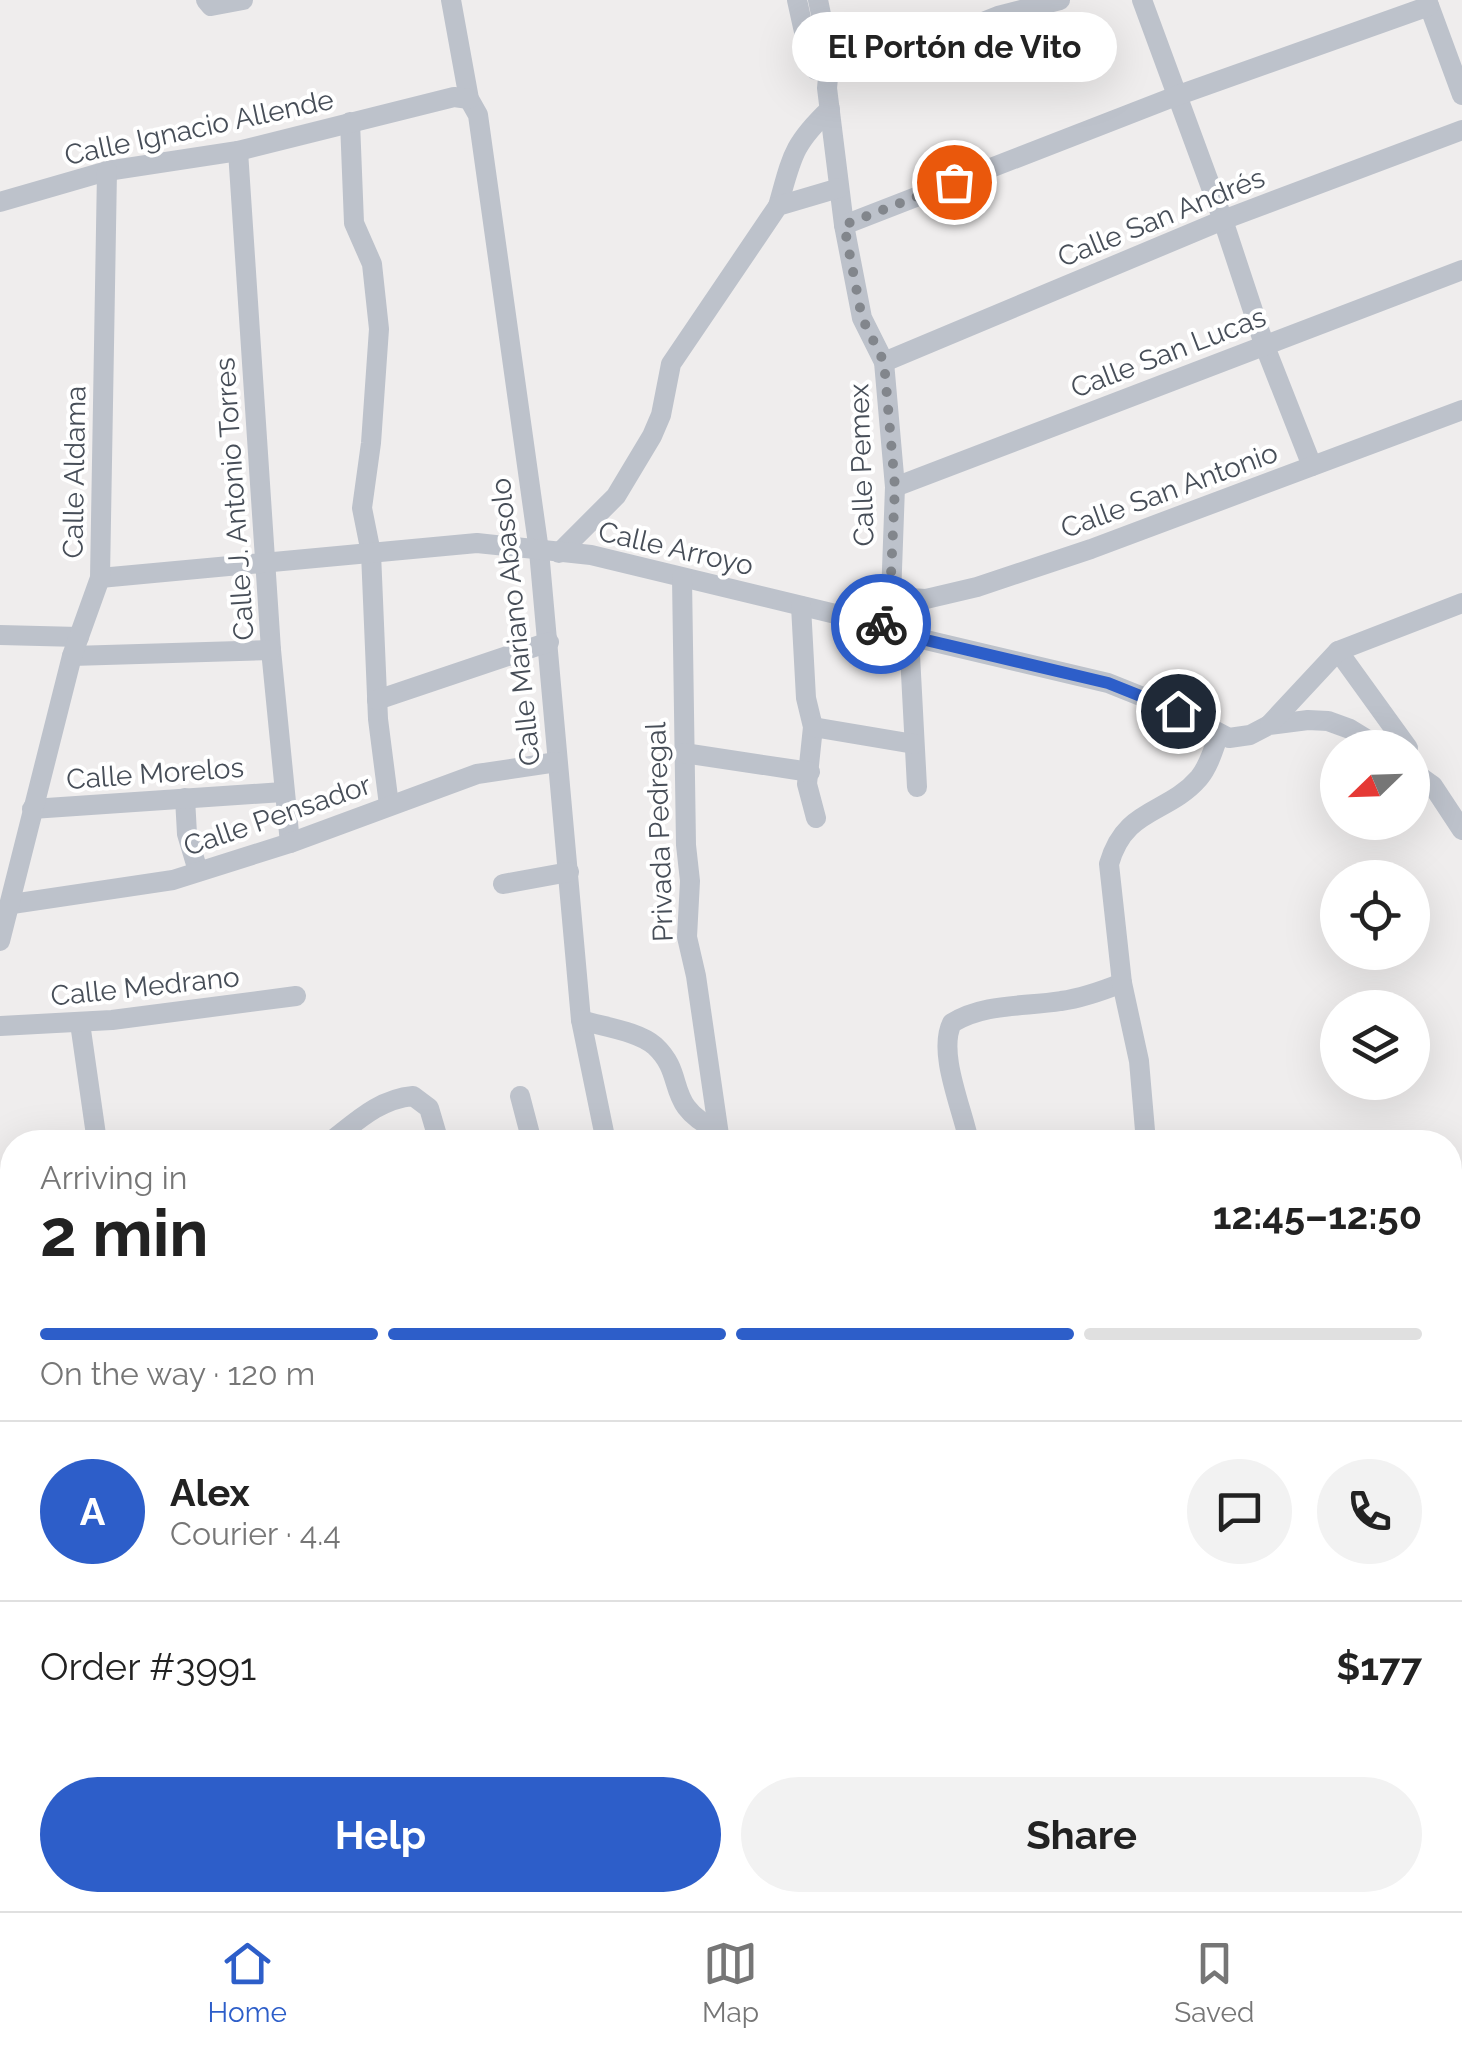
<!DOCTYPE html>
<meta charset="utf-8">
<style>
:root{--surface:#fff;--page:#f2f2f2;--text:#222;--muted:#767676;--line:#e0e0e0;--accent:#2d5ec9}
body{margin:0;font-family:Raleway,sans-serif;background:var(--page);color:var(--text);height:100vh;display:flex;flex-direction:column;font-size:38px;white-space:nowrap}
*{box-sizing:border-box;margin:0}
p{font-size:32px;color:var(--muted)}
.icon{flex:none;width:55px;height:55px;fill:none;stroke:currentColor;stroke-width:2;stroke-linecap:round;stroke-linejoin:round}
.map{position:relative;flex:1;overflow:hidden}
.sheet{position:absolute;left:0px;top:1130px;width:1462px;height:782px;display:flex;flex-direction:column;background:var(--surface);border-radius:40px 40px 0 0;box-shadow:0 10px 40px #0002}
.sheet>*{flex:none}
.needle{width:65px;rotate:247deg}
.fabs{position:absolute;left:1320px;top:730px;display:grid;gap:20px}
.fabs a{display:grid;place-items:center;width:110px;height:110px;border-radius:50%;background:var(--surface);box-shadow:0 10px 40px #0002;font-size:50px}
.pin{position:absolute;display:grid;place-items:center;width:85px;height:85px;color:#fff;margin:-42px;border:5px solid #fff;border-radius:50%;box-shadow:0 2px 10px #0007}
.courier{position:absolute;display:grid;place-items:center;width:100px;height:100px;margin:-50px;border:8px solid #2d5ec9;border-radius:50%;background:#fff;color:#222;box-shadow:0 2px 12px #0007}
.bubble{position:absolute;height:70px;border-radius:35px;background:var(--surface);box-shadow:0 10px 40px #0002;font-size:32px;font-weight:700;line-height:70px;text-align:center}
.headline em{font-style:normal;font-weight:700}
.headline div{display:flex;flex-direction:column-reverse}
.headline{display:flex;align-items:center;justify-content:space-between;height:170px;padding:0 40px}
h1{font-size:65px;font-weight:700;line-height:75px}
.bar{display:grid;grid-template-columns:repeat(4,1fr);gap:15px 10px;align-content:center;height:120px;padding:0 40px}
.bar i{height:12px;border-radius:8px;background:var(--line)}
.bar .on{background:var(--accent)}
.bar p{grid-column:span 4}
.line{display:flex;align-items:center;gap:25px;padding:0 40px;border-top:2px solid var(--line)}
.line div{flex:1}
.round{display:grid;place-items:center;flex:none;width:105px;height:105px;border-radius:52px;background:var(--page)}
.primary-button{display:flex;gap:20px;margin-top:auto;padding:20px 40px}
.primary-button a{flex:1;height:115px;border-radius:60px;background:var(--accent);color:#fff;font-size:40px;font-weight:700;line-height:115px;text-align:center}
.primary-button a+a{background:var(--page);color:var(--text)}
.menu{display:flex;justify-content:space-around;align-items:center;height:140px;border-top:2px solid var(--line);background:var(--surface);font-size:28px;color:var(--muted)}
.menu a{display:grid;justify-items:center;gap:5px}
.menu .on{color:var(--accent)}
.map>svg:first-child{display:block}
</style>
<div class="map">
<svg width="1462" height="1911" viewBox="0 0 1462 1911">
<rect width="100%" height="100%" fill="#efeded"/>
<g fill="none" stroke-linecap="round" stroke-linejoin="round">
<!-- path -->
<path stroke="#7cc3a9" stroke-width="2.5" stroke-dasharray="8 5" stroke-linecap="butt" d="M 1450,1286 L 1462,1279"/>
<!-- minor -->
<g stroke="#bdc2cb" stroke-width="20">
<path d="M 206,0 L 211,6 L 243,0"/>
<path d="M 451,0 L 469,99 L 478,115 L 539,551 L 581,1020 L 606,1142"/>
<path d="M 797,0 L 810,59 L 816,70"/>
<path d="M 818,0 L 830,58 L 827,88 L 844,225 L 862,318 L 884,362 L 895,487 L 891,597 L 881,625"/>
<path d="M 1142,0 L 1223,220 L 1264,344 L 1312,466"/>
<path d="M 1427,0 L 1462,95"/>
<path d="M 810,59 L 892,54 L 920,47 L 998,16 L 1060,0"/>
<path d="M 350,122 L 354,223 L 372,264 L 379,329 L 371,443 L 362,508 L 371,553 L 378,719 L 389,805"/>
<path d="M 238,151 L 271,650 L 290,843"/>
<path d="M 0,202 L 107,171 L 238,151 L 454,97 L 469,99"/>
<path d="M 778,206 C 792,157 792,145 830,109"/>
<path d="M 844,225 L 1176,96 L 1429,6"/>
<path d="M 884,362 L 1223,220 L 1462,130"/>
<path d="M 895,487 L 1462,270"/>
<path d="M 559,553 L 616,496 L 652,436 L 661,415 L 671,364 L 778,206 L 839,188"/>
<path d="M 100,578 L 477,543 L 591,555 L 881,625 L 909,636 L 1108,683 L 1178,711 L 1229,738 L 1250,735 L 1269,725 L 1308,720 L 1328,721 L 1350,729 L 1381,748"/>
<path d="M 682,578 L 686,845 L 690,881 L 687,937 L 696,976 L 720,1142"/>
<path d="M 891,597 L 926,599 L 977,587 L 1091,549 L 1462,410"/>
<path d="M 801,606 L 806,698 L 813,727 L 807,784 L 816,818"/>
<path d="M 0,635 L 79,637"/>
<path d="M 909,636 L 917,787"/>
<path d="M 1338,651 L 1408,748"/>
<path d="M 72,656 L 271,650"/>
<path d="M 377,700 L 549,642"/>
<path d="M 1270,724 L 1338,651 L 1462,603"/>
<path d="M 813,727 L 914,744"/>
<path d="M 684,753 L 810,772"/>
<path d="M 1412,771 L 1433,786 L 1462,830"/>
<path d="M 185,798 L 187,834 L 198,871"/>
<path d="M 32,809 L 283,792"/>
<path d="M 503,884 L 569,872"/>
<path d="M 12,904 L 173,880 L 290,843 L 477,774 L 557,762"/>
<path d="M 0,941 L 72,656 L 100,578 L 107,171"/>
<path d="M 581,1020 C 603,1027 638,1031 655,1046 C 688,1077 662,1104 718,1131"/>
<path d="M 80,1023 L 97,1142"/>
<path d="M 0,1026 L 112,1020 L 296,996"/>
<path d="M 520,1096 L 532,1142"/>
<path d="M 330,1142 C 356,1122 379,1099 413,1096 L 429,1108 L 439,1142"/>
<path d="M 969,1142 C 963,1110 937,1053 952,1023 C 985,1003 1024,1007 1061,1001 C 1083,998 1102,991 1122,983"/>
<path d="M 1146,1142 L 1139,1061 L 1122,983 L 1109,864 C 1125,807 1167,815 1199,778 C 1209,766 1214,748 1219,734"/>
<path d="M 11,1383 L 12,1425"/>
<path d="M 31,1900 L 32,1911"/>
<path d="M 447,1900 L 449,1911"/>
<path d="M 577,1900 L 579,1911"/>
<path d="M 707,1900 L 709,1911"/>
<path d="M 190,1911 L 191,1900"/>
<path d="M 752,1911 L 774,1900"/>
</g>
</g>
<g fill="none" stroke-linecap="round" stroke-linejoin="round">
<!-- done -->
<path stroke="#82868c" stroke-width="10" stroke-dasharray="0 18" d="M 881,624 L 890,597 L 895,487 L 884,362 L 862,318 L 844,225 L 954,182"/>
<!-- route -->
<path stroke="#2d5ec9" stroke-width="12" d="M 881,624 L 909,636 L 1108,683 L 1178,711"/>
</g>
<g text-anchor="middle" stroke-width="8" stroke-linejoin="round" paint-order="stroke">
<!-- street labels -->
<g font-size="28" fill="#474e58" stroke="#fff">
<text transform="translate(199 127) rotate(-12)" y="10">Calle Ignacio Allende</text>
<text transform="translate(1161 217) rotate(-22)" y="10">Calle San Andrés</text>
<text transform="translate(1168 352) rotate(-21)" y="10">Calle San Lucas</text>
<text transform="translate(861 465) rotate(-92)" y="10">Calle Pemex</text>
<text transform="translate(74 472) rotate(-89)" y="10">Calle Aldama</text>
<text transform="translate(1169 490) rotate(-20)" y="10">Calle San Antonio</text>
<text transform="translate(234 499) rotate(-94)" y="10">Calle J. Antonio Torres</text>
<text transform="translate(676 548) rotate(13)" y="10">Calle Arroyo</text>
<text transform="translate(515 622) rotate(-96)" y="10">Calle Mariano Abasolo</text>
<text transform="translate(155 773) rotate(-4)" y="10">Calle Morelos</text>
<text transform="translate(277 815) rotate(-19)" y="10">Calle Pensador</text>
<text transform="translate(659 832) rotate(-92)" y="10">Privada Pedregal</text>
<text transform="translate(145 986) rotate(-6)" y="10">Calle Medrano</text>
</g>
</g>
</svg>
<div class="fabs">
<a><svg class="needle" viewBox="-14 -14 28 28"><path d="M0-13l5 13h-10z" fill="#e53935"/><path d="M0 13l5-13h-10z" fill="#767676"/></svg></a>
<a><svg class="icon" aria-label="locate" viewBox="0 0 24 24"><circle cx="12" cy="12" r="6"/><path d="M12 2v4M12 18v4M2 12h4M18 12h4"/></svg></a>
<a><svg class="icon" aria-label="layers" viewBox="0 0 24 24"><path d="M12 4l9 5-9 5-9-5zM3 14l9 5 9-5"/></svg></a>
</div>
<div class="pin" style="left:954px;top:182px;background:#ea580c"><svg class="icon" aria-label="bag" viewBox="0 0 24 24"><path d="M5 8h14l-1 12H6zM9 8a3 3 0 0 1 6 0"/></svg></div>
<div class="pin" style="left:1178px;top:711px;background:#1f2937"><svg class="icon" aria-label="home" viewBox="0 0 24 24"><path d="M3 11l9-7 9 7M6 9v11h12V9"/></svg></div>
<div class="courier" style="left:881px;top:624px"><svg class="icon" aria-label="bike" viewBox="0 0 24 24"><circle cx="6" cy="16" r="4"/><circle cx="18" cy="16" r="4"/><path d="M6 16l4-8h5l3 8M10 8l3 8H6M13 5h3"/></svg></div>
<div class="bubble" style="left:792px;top:12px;width:325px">El Portón de Vito</div>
<section class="sheet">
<div class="headline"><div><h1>2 min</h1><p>Arriving in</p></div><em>12:45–12:50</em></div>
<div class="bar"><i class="on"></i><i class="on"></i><i class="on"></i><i></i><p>On the way · 120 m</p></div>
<div class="line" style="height:180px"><b class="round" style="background:var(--accent);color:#fff">A</b><div><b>Alex</b><p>Courier · 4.4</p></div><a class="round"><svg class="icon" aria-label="chat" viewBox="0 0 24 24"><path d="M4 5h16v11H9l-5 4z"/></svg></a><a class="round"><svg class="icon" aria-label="phone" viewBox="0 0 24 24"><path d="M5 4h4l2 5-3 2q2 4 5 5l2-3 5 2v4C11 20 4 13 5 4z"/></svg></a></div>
<div class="line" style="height:130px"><div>Order #3991</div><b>$177</b></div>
<div class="primary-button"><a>Help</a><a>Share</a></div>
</section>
</div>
<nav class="menu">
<a class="on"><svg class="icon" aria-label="home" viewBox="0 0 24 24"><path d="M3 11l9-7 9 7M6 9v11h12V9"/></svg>Home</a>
<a><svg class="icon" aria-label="map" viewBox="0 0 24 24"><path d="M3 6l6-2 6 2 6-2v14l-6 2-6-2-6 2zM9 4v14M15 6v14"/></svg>Map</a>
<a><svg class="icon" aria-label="saved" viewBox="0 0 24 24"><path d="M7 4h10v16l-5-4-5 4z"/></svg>Saved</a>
</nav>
